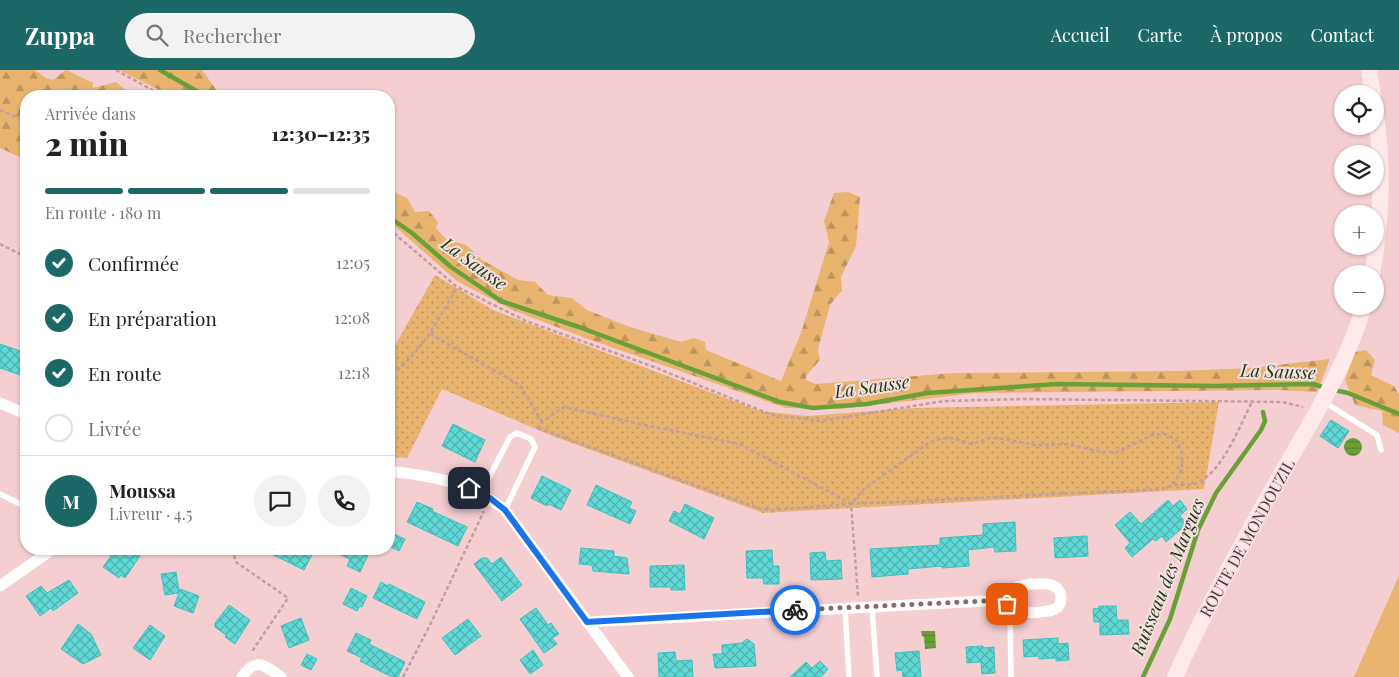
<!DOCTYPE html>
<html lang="fr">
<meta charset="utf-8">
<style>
:root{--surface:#fff;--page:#f2f2f2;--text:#222;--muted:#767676;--line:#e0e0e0;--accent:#1b6866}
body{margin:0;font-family:"Playfair Display",serif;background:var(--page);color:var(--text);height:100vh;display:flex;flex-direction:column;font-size:19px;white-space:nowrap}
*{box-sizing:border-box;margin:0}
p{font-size:16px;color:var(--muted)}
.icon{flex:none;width:28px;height:28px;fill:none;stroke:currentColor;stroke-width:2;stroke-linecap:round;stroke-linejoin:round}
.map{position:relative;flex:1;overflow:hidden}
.panel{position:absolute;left:20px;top:20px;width:375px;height:465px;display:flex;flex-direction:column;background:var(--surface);border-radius:20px;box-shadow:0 1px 4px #0004}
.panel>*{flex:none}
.buttons{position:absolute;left:1334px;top:15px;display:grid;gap:10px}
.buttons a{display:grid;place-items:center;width:50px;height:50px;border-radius:50%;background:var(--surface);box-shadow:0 1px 4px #0004;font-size:25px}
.pin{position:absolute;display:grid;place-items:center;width:42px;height:42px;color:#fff;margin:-21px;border-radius:10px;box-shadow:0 2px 8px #0006}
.courier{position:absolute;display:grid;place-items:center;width:50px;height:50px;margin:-25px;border:4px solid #1a73e8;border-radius:50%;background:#fff;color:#222;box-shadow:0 1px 6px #0007}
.headline em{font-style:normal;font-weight:800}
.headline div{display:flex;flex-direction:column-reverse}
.headline{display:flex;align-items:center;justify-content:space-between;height:85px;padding:0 25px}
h1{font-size:32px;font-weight:800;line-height:38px}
.bar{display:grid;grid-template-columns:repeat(4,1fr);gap:8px 5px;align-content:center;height:60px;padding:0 25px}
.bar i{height:6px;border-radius:4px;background:var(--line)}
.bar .on{background:var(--accent)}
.bar p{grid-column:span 4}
.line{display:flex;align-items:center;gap:12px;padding:0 25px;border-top:1px solid var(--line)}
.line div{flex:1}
.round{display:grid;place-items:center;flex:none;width:52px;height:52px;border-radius:26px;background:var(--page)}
ol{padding:0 25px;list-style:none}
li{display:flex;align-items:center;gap:15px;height:55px}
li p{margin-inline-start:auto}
li .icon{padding:5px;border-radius:50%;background:var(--accent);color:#fff;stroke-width:4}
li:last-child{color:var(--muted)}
li i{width:28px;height:28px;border:2px solid var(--line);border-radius:50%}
header{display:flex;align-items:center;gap:30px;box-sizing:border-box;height:70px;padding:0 25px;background:var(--accent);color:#fff}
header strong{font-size:24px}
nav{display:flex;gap:28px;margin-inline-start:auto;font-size:18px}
.search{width:350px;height:45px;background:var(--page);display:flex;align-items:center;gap:12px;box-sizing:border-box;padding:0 18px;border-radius:28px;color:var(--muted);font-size:19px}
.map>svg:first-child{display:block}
</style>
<header>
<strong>Zuppa</strong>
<div class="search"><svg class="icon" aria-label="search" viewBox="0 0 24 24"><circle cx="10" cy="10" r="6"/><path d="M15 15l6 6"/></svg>Rechercher</div>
<nav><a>Accueil</a><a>Carte</a><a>À propos</a><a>Contact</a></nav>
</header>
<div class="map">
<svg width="1399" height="607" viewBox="0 0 1399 607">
<defs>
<pattern id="forest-firs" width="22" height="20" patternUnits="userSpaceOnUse" patternTransform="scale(1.25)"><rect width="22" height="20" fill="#e8b470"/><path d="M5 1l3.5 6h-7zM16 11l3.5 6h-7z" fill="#bf935d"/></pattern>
<pattern id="park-dots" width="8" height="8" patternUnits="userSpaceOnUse" patternTransform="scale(1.25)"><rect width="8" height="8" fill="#e8b470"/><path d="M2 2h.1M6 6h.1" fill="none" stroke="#bf935d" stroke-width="1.8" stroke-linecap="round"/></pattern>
<pattern id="water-rules" width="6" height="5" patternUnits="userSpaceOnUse" patternTransform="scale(1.25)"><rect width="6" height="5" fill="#69a038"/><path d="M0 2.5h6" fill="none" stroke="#598330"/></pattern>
<pattern id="building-cross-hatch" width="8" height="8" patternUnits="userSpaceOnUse" patternTransform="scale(1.25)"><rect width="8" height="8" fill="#5ed9d6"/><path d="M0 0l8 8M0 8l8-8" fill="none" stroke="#50b0ae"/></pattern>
</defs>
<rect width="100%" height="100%" fill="#f5ced1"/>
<!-- forest -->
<g fill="url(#forest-firs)">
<path d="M 0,0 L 35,0 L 46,8 L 53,10 L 66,0 L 93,13 L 93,18 L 116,12 L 127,21 L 127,26 L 26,26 L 26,90 L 0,78 Z"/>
<path d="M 119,0 L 202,0 L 220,25 L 223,26 L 171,26 Z"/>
<path d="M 389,120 L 407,128 L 415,142 L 429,141 L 438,152 L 436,158 L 446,169 L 466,175 L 482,190 L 518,210 L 535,212 L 548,225 L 572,228 L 587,240 L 630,257 L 681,272 L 694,268 L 705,272 L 706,280 L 781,311 L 801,263 L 829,172 L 824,151 L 834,123 L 848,122 L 860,127 L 856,176 L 841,207 L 842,220 L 830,235 L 818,279 L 820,290 L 806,306 L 806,310 L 816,314 L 954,303 L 1178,301 L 1251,298 L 1330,289 L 1317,322 L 1279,320 L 975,323 L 841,339 L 786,338 L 588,269 L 510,239 L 457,211 L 389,151 Z"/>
<path d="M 1366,280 L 1375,290 L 1371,305 L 1394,316 L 1399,324 L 1399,363 L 1383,355 L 1382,341 L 1355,335 L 1345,310 L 1355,282 Z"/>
</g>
<!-- park -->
<path fill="url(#park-dots)" d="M 435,205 L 493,240 L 760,341 L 807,346 L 914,338 L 1219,332 L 1204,419 L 763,443 L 550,365 L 442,319 L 407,388 L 389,387 L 389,286 Z"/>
<!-- pitch -->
<path fill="#e8b470" d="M 1399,505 L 1399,607 L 1354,607 L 1394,517 Z"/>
<!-- water -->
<g fill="url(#water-rules)">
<circle cx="1353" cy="377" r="9"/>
<path d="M 921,561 L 935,561 L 936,578 L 925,579 L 924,567 L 922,566 Z"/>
</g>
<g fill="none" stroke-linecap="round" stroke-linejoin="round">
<!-- stream -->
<g stroke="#69a038" stroke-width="4.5">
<path d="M 160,0 L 205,26"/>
<path d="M 389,147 L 412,163 L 451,197 L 501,231 L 579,257 L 780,332 L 813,338 L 867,334 L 927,323 L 1057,314 L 1214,316 L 1313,314 L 1326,318"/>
<path d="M 1334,320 L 1348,323 L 1399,344"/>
<path d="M 1143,607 L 1170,549 L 1198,460 L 1216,423 L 1261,360 L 1265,351 L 1263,342"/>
</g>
</g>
<!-- building -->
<g fill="url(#building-cross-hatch)" stroke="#41c0bd">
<path d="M 0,274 L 26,283 L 26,297 L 23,306 L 0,298 Z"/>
<path d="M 1331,350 L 1349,361 L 1338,378 L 1320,366 Z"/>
<path d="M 453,354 L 485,370 L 475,392 L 442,376 Z"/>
<path d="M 542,406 L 571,420 L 561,440 L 548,434 L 547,436 L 531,428 Z"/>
<path d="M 596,415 L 632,432 L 629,438 L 636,441 L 630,454 L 587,435 Z"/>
<path d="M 1168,430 L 1173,436 L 1180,430 L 1187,439 L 1180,446 L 1187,454 L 1166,472 L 1162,466 L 1156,471 L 1153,469 L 1132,487 L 1125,478 L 1130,473 L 1115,455 L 1130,442 L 1141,454 Z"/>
<path d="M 417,432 L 433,439 L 432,441 L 467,457 L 458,476 L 407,452 Z"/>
<path d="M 685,434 L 714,448 L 704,469 L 669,451 L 674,441 L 680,444 Z"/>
<path d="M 1015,452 L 1016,481 L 995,482 L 994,477 L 968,480 L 969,496 L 942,498 L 942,496 L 908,499 L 908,504 L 872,507 L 870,479 L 940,475 L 940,468 L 983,465 L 983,454 Z"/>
<path d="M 389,462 L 405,469 L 399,481 L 389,476 Z"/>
<path d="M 1087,466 L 1088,486 L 1055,488 L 1054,468 Z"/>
<path d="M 581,478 L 614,481 L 614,486 L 627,488 L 629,504 L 593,501 L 592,495 L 579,494 Z"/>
<path d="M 100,479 L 130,479 L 140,486 L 125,508 L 121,505 L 119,508 L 103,497 L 111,486 Z"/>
<path d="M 261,479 L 315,479 L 304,500 Z"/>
<path d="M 327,479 L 371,479 L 360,502 L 347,496 L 350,489 Z"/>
<path d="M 772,480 L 773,496 L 779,496 L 779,514 L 764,514 L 763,508 L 747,508 L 746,481 Z"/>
<path d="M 825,482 L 826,491 L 841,490 L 842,509 L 811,510 L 810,483 Z"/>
<path d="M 501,487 L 522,515 L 502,531 L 474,494 L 482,488 L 487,488 L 492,494 Z"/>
<path d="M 684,495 L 685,520 L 671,520 L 671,517 L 650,517 L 650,496 Z"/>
<path d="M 176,502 L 179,521 L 180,519 L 199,526 L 193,543 L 174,536 L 179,523 L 165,525 L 161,504 Z"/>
<path d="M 69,510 L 78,523 L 53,541 L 51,538 L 40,546 L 26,526 L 41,516 L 47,523 Z"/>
<path d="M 381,512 L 388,516 L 389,514 L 425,532 L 417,549 L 373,528 Z"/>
<path d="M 351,518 L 367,526 L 362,537 L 360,536 L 357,541 L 343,534 Z"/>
<path d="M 229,535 L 250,550 L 235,574 L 225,567 L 226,565 L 215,557 L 215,553 Z"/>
<path d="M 1099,536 L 1116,536 L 1117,550 L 1128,550 L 1129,564 L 1100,565 L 1100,552 L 1094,552 L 1093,539 L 1099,538 Z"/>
<path d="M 536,538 L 548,555 L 551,553 L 559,564 L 552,568 L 557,574 L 544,583 L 520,549 Z"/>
<path d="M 301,548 L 309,570 L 289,578 L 281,556 Z"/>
<path d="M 468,549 L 481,566 L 455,585 L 442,568 Z"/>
<path d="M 78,554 L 91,564 L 101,585 L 83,594 L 61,579 Z"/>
<path d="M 150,555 L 165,566 L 150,590 L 133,578 Z"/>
<path d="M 356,563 L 371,570 L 369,574 L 405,592 L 398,607 L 392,607 L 360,591 L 362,588 L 347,581 Z"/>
<path d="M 1058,568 L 1058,574 L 1068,573 L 1069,590 L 1056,591 L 1056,588 L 1039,589 L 1039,586 L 1024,587 L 1023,570 Z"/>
<path d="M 747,569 L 754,574 L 756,596 L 715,598 L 713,584 L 722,584 L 722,575 L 742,573 Z"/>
<path d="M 983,576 L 983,578 L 994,577 L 995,603 L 982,604 L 981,592 L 967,593 L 966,577 Z"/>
<path d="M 533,580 L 543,595 L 530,604 L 520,590 Z"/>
<path d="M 919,581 L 921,607 L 903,607 L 902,600 L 897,601 L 895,583 Z"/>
<path d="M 675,582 L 676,591 L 692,590 L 693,607 L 659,607 L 658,583 Z"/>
<path d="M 307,584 L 317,589 L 311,600 L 301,595 Z"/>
<path d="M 820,591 L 828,599 L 821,607 L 790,607 L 806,592 L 812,598 Z"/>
</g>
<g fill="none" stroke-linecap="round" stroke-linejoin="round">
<!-- path -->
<g stroke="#c49da1" stroke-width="2.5" stroke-dasharray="4 2.5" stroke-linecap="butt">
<path d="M 116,0 L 163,26"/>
<path d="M 0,40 L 26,51"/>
<path d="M 389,159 L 457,217 L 526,251 L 654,297 L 772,345 L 821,351 L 944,331 L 1024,329 L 1283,332 L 1303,337"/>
<path d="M 0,174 L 26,187"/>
<path d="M 430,264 L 520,315 L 542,352"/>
<path d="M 389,298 C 394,308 395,324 389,334"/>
<path d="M 392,305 C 423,279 438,251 457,217"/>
<path d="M 538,358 L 761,439 L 772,440 L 851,434 L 864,419 L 930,372 L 940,369 L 951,368 L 972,374 L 990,368 L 999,368 L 1035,375 L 1067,374 L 1102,382 L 1117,382 L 1152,365 L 1166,364 L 1177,371 L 1182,383 L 1182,398 L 1174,415 L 1161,419 L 851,434 L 858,526"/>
<path d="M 537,359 L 542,352 L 564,337 L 649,356 L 740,374 L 850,433"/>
<path d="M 1174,415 C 1181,415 1188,415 1194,414 C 1221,406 1240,355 1252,332"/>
<path d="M 232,479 L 236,492 L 288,528 L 251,583"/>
<path d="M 403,607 L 429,557 L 484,441"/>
</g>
<!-- lane -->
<g stroke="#fff" stroke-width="5.5">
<path d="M 1324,332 L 1377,365 L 1381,380"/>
<path d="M 481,423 L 510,367 L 517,363 L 531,369 L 535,377 L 505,440"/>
<path d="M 0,424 L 26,437"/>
<path d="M 872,537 L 877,607"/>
<path d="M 1010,537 L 1011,607"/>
<path d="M 845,538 L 849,607"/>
</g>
<!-- street -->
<g stroke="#fff" stroke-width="11">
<path d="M 0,333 L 26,344"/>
<path d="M 389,401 C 433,406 469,412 505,440 L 628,607"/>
<path d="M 1031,514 C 1043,514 1058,511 1061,526 C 1061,529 1061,534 1058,537 C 1052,543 1024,544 1016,540 C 1011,538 1007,535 1005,530 C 1010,517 1018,516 1031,514 Z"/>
<path d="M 0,516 L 53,479"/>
<path d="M 587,552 L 1005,530"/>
<path d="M 242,607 C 255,587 265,595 281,607"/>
</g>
<!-- secondary -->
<g stroke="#ffe9eb" stroke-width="16">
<path d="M 1369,0 L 1373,24"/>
<path d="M 1372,204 C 1382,149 1384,94 1375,39"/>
<path d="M 1175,607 C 1207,536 1245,467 1284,399 C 1314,347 1347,294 1364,236"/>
</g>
</g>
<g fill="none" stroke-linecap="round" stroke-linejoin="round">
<!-- done -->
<path stroke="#8c676b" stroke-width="5" stroke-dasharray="0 9" d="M 795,540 L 1005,530 L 1007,534"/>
<!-- route -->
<path stroke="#1a73e8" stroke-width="6" d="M 469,418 L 490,428 L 505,440 L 587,552 L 795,540"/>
</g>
<g text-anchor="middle" stroke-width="4" stroke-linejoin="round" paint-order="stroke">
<!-- street labels -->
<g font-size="16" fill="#542f34" stroke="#f5e1e3">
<text transform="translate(1247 468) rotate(-61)" y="6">ROUTE DE MONDOUZIL</text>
</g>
<!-- water labels -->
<g font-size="18" font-style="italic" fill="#23390f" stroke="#f5e1e3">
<text transform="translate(474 194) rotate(36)" y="6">La Sausse</text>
<text transform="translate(1278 302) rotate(2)" y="6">La Sausse</text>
<text transform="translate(872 317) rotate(-8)" y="6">La Sausse</text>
<text transform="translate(1168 507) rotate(-68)" y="6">Ruisseau des Margues</text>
</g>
</g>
</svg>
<div class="buttons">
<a><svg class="icon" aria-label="locate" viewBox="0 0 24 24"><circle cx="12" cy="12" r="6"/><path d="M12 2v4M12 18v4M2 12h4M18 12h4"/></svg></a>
<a><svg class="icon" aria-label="layers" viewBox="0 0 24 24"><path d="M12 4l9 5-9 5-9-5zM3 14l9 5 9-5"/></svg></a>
<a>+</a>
<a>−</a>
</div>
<div class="pin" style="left:1007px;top:534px;background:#ea580c"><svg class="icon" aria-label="bag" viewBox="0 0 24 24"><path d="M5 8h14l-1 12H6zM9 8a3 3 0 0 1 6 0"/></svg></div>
<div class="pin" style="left:469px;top:418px;background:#1f2937"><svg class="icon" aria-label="home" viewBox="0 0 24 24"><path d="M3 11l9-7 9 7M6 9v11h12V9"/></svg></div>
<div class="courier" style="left:795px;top:540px"><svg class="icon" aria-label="bike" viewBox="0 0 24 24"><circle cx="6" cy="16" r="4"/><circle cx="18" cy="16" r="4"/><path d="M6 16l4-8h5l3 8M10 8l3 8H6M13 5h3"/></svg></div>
<section class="panel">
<div class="headline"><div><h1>2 min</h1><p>Arrivée dans</p></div><em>12:30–12:35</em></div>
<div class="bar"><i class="on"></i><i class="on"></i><i class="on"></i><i></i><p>En route · 180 m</p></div>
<ol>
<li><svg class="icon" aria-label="check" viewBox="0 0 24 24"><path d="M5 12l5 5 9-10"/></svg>Confirmée<p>12:05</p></li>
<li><svg class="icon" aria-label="check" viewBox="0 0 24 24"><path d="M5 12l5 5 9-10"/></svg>En préparation<p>12:08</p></li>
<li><svg class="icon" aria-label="check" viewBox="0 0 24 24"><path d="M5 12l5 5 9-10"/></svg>En route<p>12:18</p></li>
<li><i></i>Livrée</li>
</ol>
<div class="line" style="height:90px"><b class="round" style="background:var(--accent);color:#fff">M</b><div><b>Moussa</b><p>Livreur · 4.5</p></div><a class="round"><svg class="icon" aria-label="chat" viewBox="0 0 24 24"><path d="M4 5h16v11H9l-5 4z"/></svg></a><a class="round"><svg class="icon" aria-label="phone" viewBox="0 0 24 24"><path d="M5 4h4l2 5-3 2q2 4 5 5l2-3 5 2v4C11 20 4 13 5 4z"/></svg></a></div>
</section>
</div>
